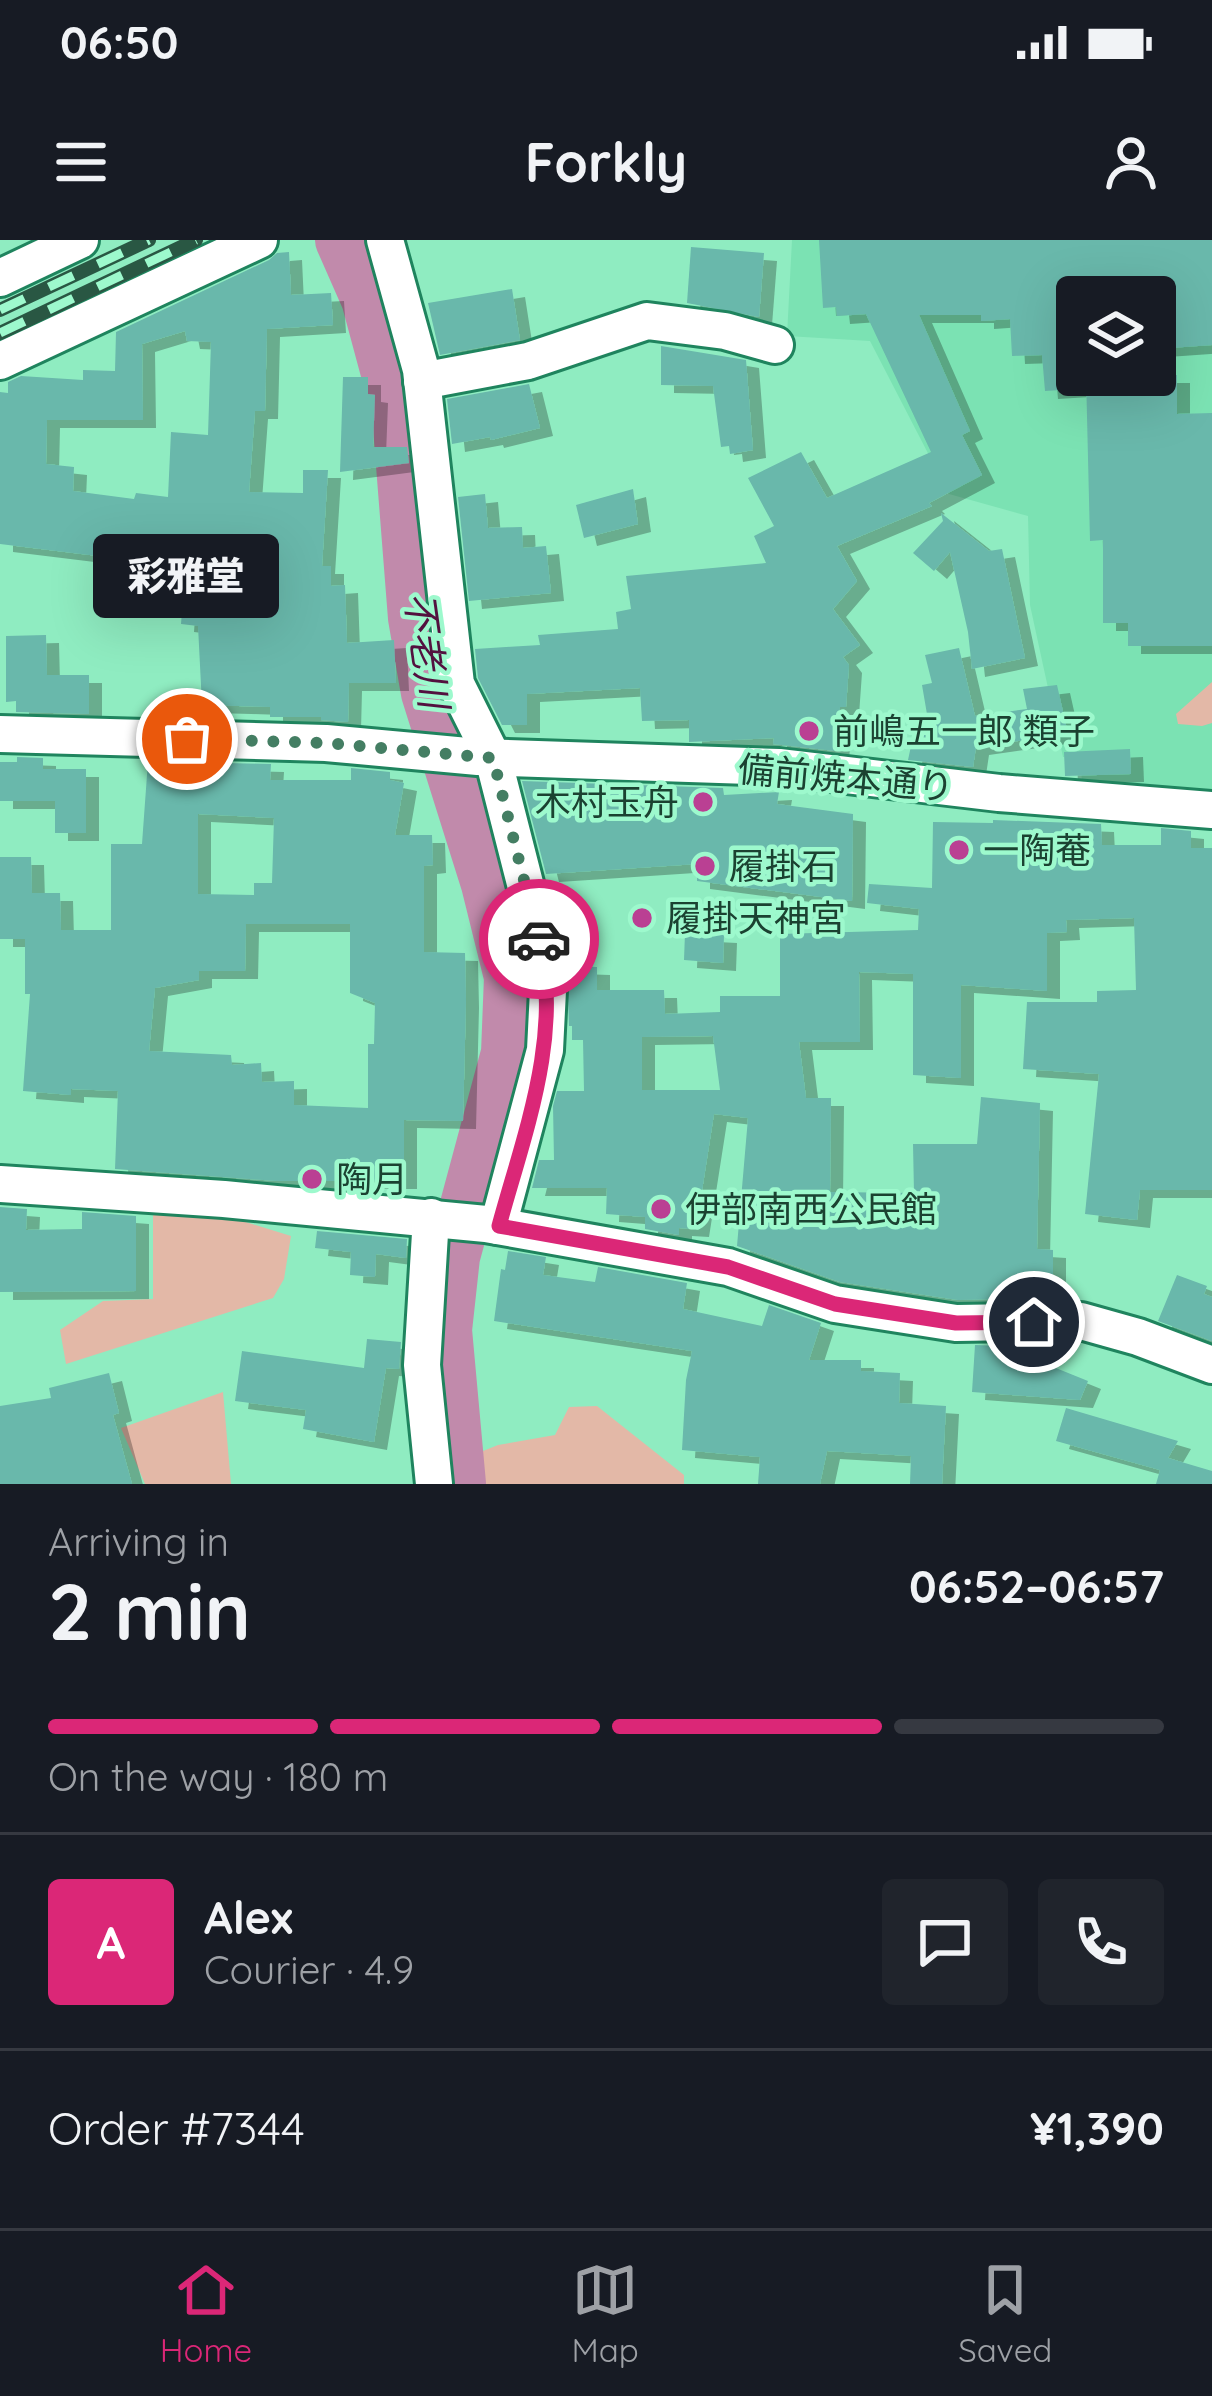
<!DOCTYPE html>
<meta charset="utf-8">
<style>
:root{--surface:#171b24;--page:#20242c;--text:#f1f3f6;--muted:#9ea1a6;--line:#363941;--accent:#db2777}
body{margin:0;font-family:Quicksand,"Noto Sans JP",sans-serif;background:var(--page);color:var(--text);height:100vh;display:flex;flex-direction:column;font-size:45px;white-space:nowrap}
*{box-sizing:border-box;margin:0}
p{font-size:39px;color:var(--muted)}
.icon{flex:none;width:66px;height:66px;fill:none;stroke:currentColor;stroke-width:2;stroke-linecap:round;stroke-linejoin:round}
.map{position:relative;height:1244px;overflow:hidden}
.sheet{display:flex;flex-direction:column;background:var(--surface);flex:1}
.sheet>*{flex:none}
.buttons{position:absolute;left:1056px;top:36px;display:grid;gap:24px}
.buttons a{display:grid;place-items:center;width:120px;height:120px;border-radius:12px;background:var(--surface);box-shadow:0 12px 48px #0002;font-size:60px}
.pin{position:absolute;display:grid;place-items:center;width:102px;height:102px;color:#fff;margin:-51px;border:6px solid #fff;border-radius:50%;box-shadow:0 3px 12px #0007}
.courier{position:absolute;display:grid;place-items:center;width:120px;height:120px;margin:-60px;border:9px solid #db2777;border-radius:50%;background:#fff;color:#222;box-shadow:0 3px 15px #0007}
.bubble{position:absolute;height:84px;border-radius:12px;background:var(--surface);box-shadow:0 12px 48px #0002;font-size:39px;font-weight:800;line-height:84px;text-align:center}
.summary em{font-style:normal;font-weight:800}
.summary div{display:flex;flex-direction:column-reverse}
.summary{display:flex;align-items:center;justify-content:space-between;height:204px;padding:0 48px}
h1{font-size:78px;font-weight:800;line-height:90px}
.bar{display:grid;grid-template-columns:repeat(4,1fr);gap:18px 12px;align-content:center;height:144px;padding:0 48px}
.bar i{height:15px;border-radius:9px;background:var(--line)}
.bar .selected{background:var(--accent)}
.bar p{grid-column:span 4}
.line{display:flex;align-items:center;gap:30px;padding:0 48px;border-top:3px solid var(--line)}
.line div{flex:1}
.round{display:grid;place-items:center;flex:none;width:126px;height:126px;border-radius:12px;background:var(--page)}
.status{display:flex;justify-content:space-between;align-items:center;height:84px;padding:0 60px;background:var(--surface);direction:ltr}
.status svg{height:33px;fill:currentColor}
header{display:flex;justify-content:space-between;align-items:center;height:156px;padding:0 48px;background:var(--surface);font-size:54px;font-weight:800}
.tabs{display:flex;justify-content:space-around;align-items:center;height:168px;border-top:3px solid var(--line);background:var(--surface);font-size:33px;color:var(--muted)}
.tabs a{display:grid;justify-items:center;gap:6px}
.tabs .selected{color:var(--accent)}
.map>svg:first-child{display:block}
</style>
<div class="status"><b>06:50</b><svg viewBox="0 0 49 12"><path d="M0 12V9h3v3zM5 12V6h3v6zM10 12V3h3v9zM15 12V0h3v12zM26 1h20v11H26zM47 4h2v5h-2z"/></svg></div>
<header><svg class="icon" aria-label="menu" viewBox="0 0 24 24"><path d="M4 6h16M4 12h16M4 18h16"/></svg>Forkly<svg class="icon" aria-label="person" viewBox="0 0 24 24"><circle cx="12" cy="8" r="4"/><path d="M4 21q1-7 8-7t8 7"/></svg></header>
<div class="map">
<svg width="1212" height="1244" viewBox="0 0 1212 1244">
<defs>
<filter id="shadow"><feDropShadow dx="13" dy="8" stdDeviation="0" flood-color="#0004"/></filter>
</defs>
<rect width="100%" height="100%" fill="#8fecc1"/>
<!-- built -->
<path fill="#7be2b3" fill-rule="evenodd" d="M 792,0 L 1212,0 L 1212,557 L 1082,548 L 1081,517 L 1063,517 L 1030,365 L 1028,276 L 949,254 L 870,101 L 787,96 ZM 1077,57 L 1155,57 L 1155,135 L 1077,135 Z"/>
<!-- green -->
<g fill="#e3b8a7">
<path d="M 1212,442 L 1212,483 L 1202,486 L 1178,484 L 1176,474 Z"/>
<path d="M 153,969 L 220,974 L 291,996 L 284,1039 L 273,1058 L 66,1124 L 60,1090 L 103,1061 L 153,1059 Z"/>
<path d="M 223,1152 L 231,1244 L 145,1244 L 121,1188 Z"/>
<path d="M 597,1166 L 684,1235 L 684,1244 L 474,1244 L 473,1215 L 498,1205 L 555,1195 L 569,1167 Z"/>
</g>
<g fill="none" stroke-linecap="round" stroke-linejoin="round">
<!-- river -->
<path stroke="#c18aab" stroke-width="54" d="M 342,0 L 368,59 L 399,174 L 415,378 L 428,453 L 488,644 L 511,737 L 508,813 L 453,1017 L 445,1090 L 459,1244"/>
</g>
<!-- building -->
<g fill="#69b8ab" fill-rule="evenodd" filter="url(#shadow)">
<path d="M 819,0 L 1212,0 L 1212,105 L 1155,109 L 1155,57 L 1077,57 L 1077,149 L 1045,151 L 1042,115 L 1012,116 L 1010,79 L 981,81 L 981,75 L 919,75 L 970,191 L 962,195 L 982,235 L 929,263 L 932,266 L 837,306 L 857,341 L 833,369 L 860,405 L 843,417 L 849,425 L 846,467 L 840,467 L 836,511 L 773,504 L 774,498 L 689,502 L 689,480 L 642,481 L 640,448 L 527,454 L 527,485 L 502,485 L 478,438 L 475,409 L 540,405 L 538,395 L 618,389 L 616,372 L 631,369 L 626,336 L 766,323 L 754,296 L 774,286 L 748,238 L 801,212 L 827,258 L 931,212 L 866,74 L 837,76 L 836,67 L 823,68 Z"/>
<path d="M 691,7 L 764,13 L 759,77 L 687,63 Z"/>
<path d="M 289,12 L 291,55 L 331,53 L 333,85 L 267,89 L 265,171 L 255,171 L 249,252 L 303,253 L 303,230 L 328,230 L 322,326 L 331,326 L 331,346 L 345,345 L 347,403 L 394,400 L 396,443 L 349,443 L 348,482 L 321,480 L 321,477 L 270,477 L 270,467 L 202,465 L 198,386 L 181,384 L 183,356 L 134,350 L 134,339 L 104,336 L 106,317 L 0,304 L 0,152 L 8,153 L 8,142 L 21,136 L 83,140 L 83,130 L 115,131 L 116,92 L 269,20 L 277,13 ZM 185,91 L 187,101 L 211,102 L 208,195 L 171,192 L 168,257 L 136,253 L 134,259 L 73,251 L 74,227 L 46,224 L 47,180 L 143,180 L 142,104 Z"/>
<path d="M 512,49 L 520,100 L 440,115 L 428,63 Z"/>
<path d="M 661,106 L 746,120 L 753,210 L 730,214 L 729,206 L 721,207 L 713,146 L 661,145 Z"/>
<path d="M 1086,135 L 1177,135 L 1177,174 L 1212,173 L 1212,406 L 1128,406 L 1128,383 L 1103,383 L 1103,300 L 1090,301 Z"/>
<path d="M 343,137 L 368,137 L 368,154 L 375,155 L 373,207 L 407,207 L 409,223 L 340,232 Z"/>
<path d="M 529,144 L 540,188 L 491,200 L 490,197 L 452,204 L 447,159 Z"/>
<path d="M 633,249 L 638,284 L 584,298 L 576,265 Z"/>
<path d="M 485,254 L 488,288 L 522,287 L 523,308 L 546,306 L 551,353 L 469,361 L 458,257 Z"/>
<path d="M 941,273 L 989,311 L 1002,309 L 1025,418 L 972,429 L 968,392 L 950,312 L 934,331 L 913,313 L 943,281 Z"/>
<path d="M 46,395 L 47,435 L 89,435 L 89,474 L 16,472 L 16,461 L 6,462 L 6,396 Z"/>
<path d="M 959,408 L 975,476 L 1027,469 L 1023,449 L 1057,445 L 1068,494 L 976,507 L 973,527 L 908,520 L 917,478 L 928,480 L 922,445 L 932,443 L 925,415 Z"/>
<path d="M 1130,509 L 1131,534 L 1065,536 L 1064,512 Z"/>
<path d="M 17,517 L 43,518 L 43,529 L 86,529 L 86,593 L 55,593 L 55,561 L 0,561 L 0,522 L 17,522 Z"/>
<path d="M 148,521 L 271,524 L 270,540 L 351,540 L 351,528 L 390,532 L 390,540 L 404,543 L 395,595 L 432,595 L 433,625 L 424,626 L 424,712 L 465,713 L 466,760 L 463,881 L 404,880 L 404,941 L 277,941 L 115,929 L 118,851 L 71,849 L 71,855 L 23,851 L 30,754 L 25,754 L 25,699 L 0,699 L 0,617 L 31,617 L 32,653 L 60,653 L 61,690 L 111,690 L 111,604 L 142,604 ZM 198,574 L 274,578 L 272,643 L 254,643 L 254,655 L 198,654 ZM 246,684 L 350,684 L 350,753 L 375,763 L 374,804 L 368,804 L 368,868 L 294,865 L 294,841 L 262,842 L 261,823 L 232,825 L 231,815 L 149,811 L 155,748 L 199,740 L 199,731 L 245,731 Z"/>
<path d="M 522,541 L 723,548 L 724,555 L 779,552 L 777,564 L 853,574 L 852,661 L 697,641 L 697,624 L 546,634 Z"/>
<path d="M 993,580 L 1101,584 L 1102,605 L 1161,605 L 1161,588 L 1191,591 L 1191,608 L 1212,608 L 1212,950 L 1140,950 L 1137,980 L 1085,974 L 1099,834 L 1023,829 L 1027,762 L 1097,762 L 1097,751 L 1136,750 L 1134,678 L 1066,680 L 1067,692 L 1047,693 L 1047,751 L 961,745 L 961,838 L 913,835 L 913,734 L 859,732 L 860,802 L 799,802 L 806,858 L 831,858 L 830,952 L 914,953 L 913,904 L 977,904 L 981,857 L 1040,863 L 1037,1009 L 1053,1010 L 1053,1058 L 958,1060 L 840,1042 L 737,1006 L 748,878 L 714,874 L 696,989 L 679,988 L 679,995 L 645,989 L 645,977 L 606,974 L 607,948 L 532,948 L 539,920 L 554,920 L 553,866 L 557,851 L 584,851 L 583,800 L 572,800 L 572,786 L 569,786 L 567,726 L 597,727 L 597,750 L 664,750 L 665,774 L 720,772 L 720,756 L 780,756 L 780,694 L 918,690 L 919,669 L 867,663 L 869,644 L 932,648 L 933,582 L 993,583 ZM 713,796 L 720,850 L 642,850 L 642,797 Z"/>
<path d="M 685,693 L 724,695 L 723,723 L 684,720 Z"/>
<path d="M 0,967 L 27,969 L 26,990 L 82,989 L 82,972 L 136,976 L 136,1051 L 0,1052 Z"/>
<path d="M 317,991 L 407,999 L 406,1018 L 376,1014 L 375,1037 L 350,1035 L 351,1012 L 315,1008 Z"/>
<path d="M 508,1011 L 546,1017 L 543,1035 L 595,1042 L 598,1027 L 687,1043 L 683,1069 L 762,1086 L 769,1065 L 821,1083 L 809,1120 L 861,1120 L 861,1131 L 900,1133 L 899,1163 L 946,1166 L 942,1244 L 910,1244 L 911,1216 L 827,1211 L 820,1244 L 758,1244 L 760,1217 L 682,1210 L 686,1140 L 692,1111 L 494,1081 L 501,1029 L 505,1030 Z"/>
<path d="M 1177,1035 L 1207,1046 L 1204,1054 L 1212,1057 L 1212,1101 L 1158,1081 Z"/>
<path d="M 367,1099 L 401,1102 L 399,1129 L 386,1128 L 374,1202 L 303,1189 L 306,1170 L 235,1161 L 242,1111 L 364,1128 Z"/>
<path d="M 975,1105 L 1037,1107 L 1036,1120 L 1088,1141 L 1080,1160 L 972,1152 Z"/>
<path d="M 109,1133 L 119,1173 L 113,1175 L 132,1244 L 0,1244 L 0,1166 L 51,1158 L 49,1148 Z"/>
<path d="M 1066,1168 L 1178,1201 L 1168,1218 L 1212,1231 L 1212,1244 L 1156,1244 L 1160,1230 L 1056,1201 Z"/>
</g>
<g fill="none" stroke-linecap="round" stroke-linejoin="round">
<defs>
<g id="minor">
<path d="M 385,0 L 421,130 L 456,444 L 493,518 L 543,714 L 548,750 L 545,810 L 498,986"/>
<path d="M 0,38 L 80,0"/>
<path d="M 0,121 L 259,0"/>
<path d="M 422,141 L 528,121 L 647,81 L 725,91 L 775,105"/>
<path d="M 0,494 L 326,503 L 478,517 L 779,527 L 999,553 L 1212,570"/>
<path d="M 0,944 L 224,959 L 486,984 L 728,1027 L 835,1064 L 956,1083 L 1081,1081 L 1138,1097 L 1212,1125"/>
<path d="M 431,977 L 422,1125 L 434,1244"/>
</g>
</defs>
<!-- minor casing -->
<use href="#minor" stroke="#1f845e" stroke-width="42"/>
<!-- minor -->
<use href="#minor" stroke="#fff" stroke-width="36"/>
<defs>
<g id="rail">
<path d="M 0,70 L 149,0"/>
<path d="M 0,93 L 196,0"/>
</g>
</defs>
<!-- rail casing -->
<use href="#rail" stroke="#295743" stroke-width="14"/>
<!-- rail -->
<use href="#rail" stroke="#9df9cd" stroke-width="9" stroke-dasharray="27" stroke-linecap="butt"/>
</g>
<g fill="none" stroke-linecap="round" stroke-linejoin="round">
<!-- done -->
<path stroke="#447e63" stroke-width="12" stroke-dasharray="0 21.6" d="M 187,499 L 326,503 L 493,518 L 539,699"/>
<!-- route -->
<path stroke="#db2777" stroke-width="15" d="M 539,699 C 563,796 524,894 499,986 L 728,1027 L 835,1064 L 956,1083 L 1034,1082"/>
</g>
<!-- markers -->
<g fill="#ba4093" stroke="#9df9cd" stroke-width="4.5">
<circle cx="809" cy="491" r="12"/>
<circle cx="703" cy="562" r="12"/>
<circle cx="959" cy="610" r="12"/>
<circle cx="705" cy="626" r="12"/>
<circle cx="642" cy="678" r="12"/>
<circle cx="312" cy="939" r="12"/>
<circle cx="661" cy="969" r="12"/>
</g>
<g text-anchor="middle" stroke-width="9" stroke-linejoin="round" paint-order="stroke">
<!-- poi labels -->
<g font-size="36" fill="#1b4231" stroke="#9df9cd" text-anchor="start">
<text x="833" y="504">前嶋五一郎 類子</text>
<text x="679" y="575" text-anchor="end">木村玉舟</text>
<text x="983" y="623">一陶菴</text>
<text x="729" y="639">履掛石</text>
<text x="666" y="691">履掛天神宮</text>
<text x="336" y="952">陶月</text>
<text x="685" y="982">伊部南西公民館</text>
</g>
<!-- street labels -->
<g font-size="36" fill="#1b4231" stroke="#9df9cd">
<text transform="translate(846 538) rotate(5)" y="13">備前焼本通り</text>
</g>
<!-- water labels -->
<g font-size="39" font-style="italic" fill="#53113f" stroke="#9df9cd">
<text transform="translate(427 410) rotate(82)" y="14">不老川</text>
</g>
</g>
</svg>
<div class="buttons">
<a><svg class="icon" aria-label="layers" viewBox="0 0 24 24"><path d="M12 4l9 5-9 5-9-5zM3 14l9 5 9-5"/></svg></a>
</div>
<div class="pin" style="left:187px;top:499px;background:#ea580c"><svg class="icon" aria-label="bag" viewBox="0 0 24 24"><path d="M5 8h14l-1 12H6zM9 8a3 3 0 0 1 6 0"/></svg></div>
<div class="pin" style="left:1034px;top:1082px;background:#1f2937"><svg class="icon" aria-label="home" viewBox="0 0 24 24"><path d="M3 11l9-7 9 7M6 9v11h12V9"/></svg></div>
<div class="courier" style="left:539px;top:699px"><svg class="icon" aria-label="car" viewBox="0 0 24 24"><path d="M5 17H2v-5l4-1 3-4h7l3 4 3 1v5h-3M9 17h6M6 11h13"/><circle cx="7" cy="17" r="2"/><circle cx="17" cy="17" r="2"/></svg></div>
<div class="bubble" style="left:93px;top:294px;width:186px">彩雅堂</div>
</div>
<section class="sheet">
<div class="summary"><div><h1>2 min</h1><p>Arriving in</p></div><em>06:52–06:57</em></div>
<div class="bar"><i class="selected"></i><i class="selected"></i><i class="selected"></i><i></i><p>On the way · 180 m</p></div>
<div class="line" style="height:216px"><b class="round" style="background:var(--accent);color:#fff">A</b><div><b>Alex</b><p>Courier · 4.9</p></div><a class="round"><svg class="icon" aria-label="chat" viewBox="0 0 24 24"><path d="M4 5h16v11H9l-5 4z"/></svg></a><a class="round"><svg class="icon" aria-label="phone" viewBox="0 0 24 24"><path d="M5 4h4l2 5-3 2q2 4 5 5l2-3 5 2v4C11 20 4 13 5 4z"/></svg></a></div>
<div class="line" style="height:156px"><div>Order #7344</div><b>¥1,390</b></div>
</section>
<nav class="tabs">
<a class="selected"><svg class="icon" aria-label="home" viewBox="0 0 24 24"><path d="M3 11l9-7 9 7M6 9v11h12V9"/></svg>Home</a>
<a><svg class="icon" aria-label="map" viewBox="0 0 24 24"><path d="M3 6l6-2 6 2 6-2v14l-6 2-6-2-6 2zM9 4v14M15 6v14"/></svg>Map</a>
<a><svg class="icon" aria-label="saved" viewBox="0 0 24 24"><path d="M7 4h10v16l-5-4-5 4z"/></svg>Saved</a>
</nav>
